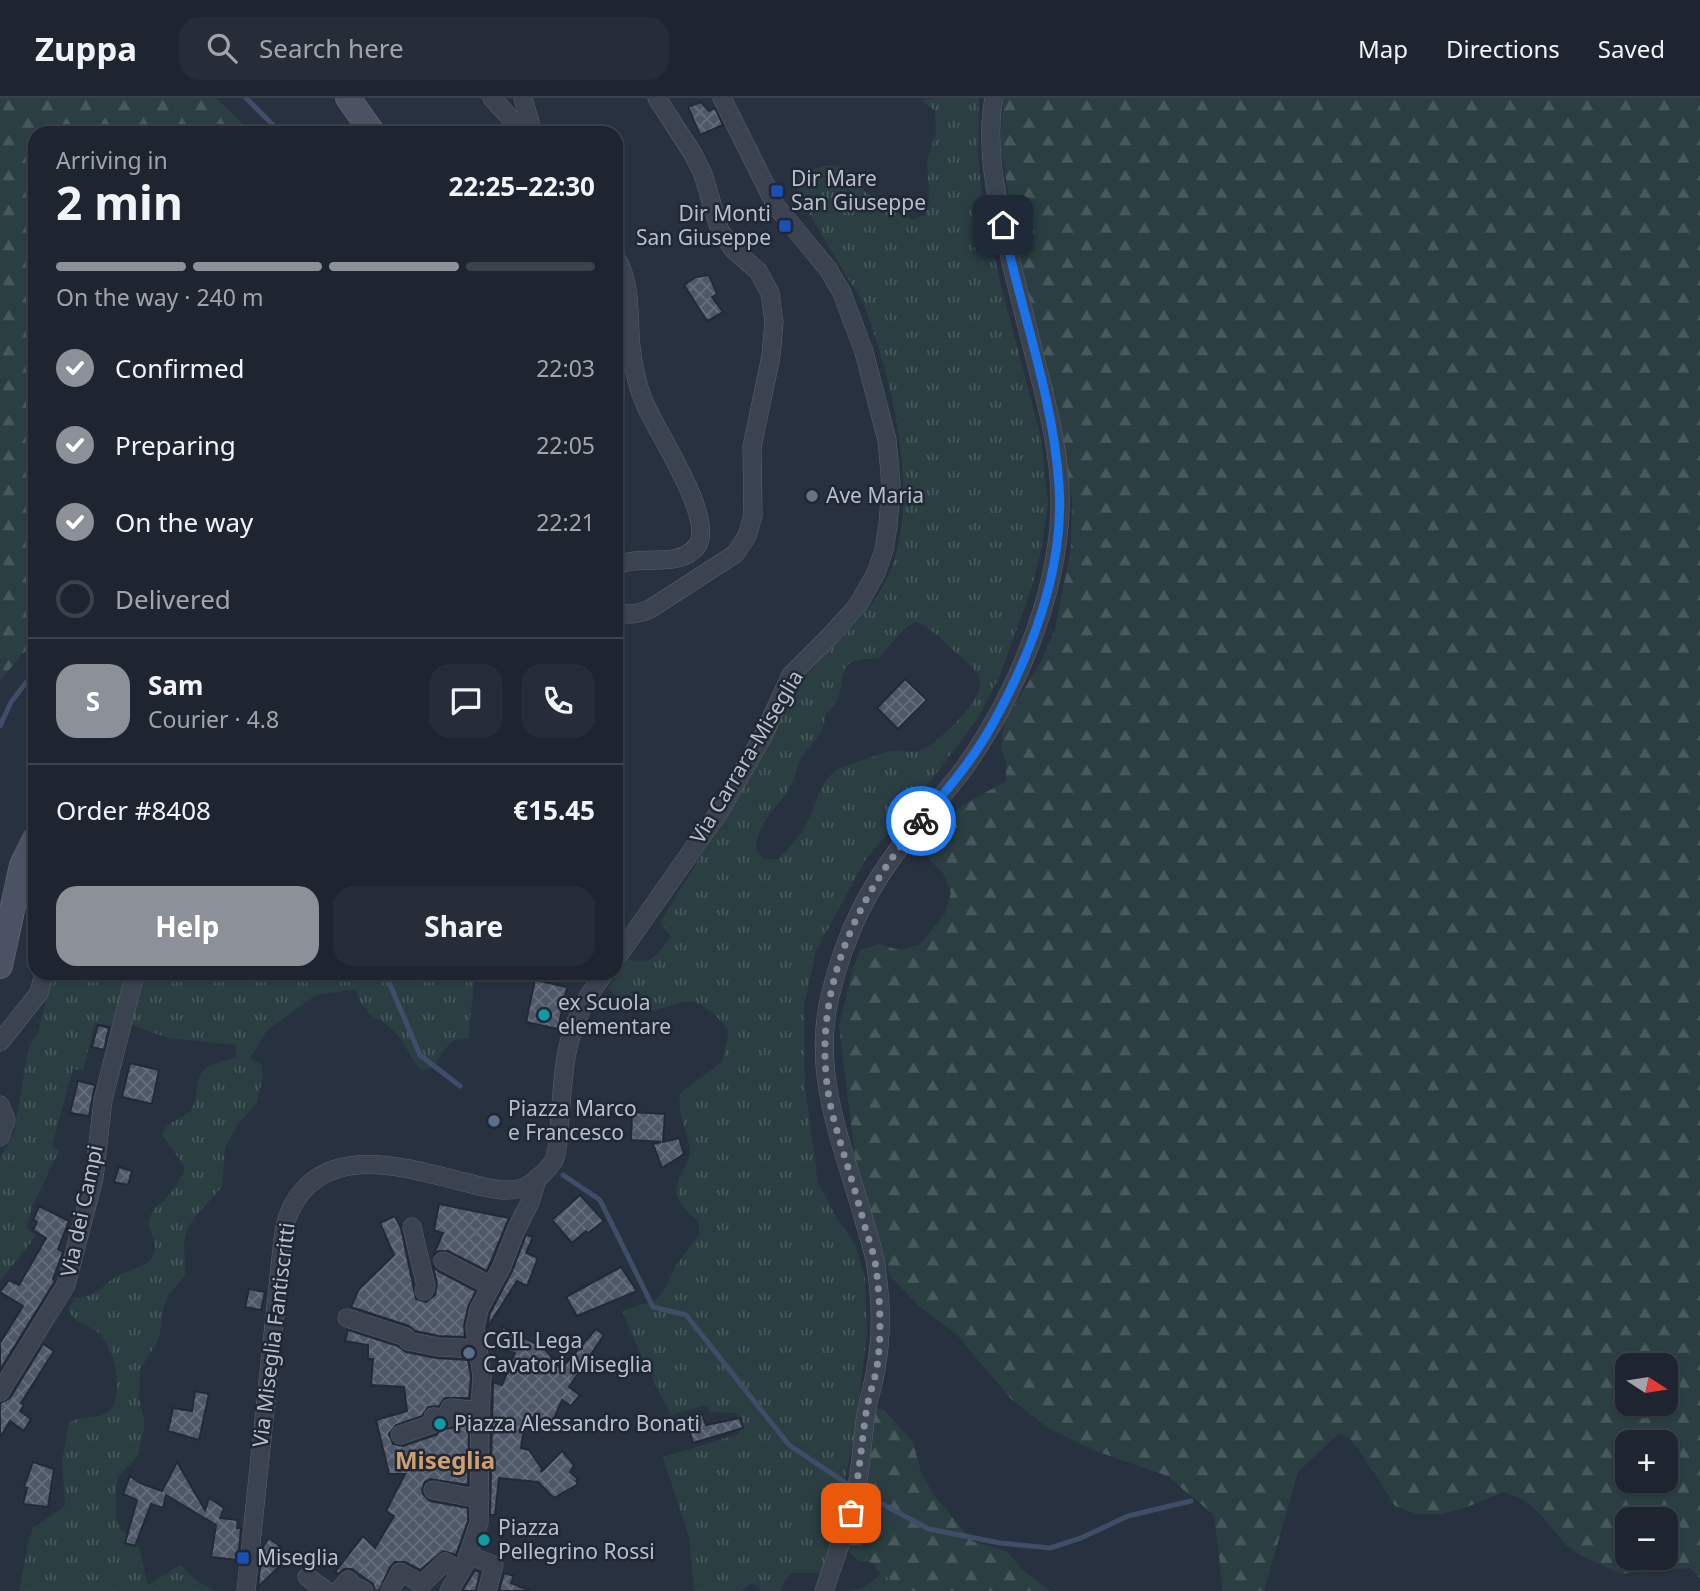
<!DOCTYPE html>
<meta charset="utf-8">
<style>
:root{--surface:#1e2530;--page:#262d38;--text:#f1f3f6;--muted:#a1a5ab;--line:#3c424c;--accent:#8c9099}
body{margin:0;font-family:"Noto Sans",sans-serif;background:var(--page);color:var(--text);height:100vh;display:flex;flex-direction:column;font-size:26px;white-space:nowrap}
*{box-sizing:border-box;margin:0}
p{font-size:23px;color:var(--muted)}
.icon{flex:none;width:38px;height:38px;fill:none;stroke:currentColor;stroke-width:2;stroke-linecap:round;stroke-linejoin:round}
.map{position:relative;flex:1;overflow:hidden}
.side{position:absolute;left:28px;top:28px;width:595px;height:854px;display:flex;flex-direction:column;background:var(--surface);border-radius:21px;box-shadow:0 2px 5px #0004,0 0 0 2px var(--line)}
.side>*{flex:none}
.needle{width:46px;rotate:102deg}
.fabs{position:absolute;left:1615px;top:1255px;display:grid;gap:14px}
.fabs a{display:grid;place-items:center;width:63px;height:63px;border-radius:14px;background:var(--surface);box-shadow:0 2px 5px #0004,0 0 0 2px var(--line);font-size:35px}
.pin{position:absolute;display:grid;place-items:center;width:60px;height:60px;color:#fff;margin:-30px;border-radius:14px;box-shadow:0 4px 10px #0006}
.courier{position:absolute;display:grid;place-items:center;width:70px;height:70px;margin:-35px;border:5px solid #1a73e8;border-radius:50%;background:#fff;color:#222;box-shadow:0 2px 9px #0007}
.headline em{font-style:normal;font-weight:700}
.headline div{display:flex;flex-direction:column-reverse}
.headline{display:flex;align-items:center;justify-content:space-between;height:119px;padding:0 28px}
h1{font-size:46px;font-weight:700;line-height:52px}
.bar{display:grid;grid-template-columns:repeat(4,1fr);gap:10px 7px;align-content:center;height:84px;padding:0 28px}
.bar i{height:9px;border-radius:5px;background:var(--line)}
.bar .current{background:var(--accent)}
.bar p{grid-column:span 4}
.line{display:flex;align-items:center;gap:18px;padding:0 28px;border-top:2px solid var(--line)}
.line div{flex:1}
.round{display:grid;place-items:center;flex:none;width:74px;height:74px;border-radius:21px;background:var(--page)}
ol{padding:0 28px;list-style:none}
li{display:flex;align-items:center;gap:21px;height:77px}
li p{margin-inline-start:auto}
li .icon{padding:7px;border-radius:50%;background:var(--accent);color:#fff;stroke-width:4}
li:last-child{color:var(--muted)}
li i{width:38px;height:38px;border:4px solid var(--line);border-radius:50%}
.action{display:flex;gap:14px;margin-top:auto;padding:14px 28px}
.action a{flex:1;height:80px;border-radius:21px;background:var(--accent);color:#fff;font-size:28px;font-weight:700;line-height:80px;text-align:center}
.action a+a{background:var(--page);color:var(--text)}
header{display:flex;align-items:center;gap:42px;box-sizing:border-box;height:98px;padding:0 35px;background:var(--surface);border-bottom:2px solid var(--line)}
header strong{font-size:33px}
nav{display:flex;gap:38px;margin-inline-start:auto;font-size:24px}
.search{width:490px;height:63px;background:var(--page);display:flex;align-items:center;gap:18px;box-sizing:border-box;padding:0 24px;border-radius:21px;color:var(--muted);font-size:26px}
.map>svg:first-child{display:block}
</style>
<header>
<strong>Zuppa</strong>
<div class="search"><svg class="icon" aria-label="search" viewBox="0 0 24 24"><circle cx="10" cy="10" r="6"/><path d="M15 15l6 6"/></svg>Search here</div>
<nav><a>Map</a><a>Directions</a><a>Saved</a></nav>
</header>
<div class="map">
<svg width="1700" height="1493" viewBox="0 0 1700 1493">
<defs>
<pattern id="grass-tufts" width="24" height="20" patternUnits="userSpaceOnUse" patternTransform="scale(1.75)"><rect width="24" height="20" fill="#2b3f42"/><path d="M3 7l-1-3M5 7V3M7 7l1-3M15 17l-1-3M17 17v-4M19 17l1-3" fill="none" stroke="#48595c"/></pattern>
<pattern id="forest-firs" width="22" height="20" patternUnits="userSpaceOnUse" patternTransform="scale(1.75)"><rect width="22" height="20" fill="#2b3f42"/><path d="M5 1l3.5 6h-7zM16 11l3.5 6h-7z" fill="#48595c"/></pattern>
<pattern id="building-cross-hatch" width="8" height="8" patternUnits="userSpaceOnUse" patternTransform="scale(1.75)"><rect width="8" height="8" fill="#4f5869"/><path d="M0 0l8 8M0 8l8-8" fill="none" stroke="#666e7d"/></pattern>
</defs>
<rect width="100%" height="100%" fill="#283140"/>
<!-- grass -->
<g fill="url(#grass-tufts)" fill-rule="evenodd">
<path d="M 934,0 L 979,0 L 978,55 L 982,99 L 1000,184 L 1041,340 L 1048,405 L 1041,452 L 1032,489 L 1000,577 L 978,620 L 910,710 L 866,761 L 816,853 L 804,907 L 805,988 L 818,1085 L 838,1122 L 855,1146 L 865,1180 L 867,1235 L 855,1335 L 827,1464 L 820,1475 L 792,1475 L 784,1483 L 781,1493 L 761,1493 L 753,1485 L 741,1493 L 694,1493 L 689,1440 L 663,1359 L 739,1336 L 737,1315 L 711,1314 L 706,1307 L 671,1317 L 643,1262 L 622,1213 L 656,1202 L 664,1193 L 675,1169 L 699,1137 L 699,1124 C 680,1107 669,1098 683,1072 C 687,1066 690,1058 690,1051 C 687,1032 677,1015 680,996 L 722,964 L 728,938 L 727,929 C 718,921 709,909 697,905 C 690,902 682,904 676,906 C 639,918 636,918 608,890 L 629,861 C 652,868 657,856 671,839 L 660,824 C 684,785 709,746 732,707 C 756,667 775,625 800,587 C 824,552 861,527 882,490 C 926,415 893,284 864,207 C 859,195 849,183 842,171 C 825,142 807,114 793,83 C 804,72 829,63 844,70 C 853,74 855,84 862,90 C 877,105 894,114 914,122 L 925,117 L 929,103 L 927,62 L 936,34 L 935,13 L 921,2 ZM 915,524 C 931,529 941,541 953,552 C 962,560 975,569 979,580 C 987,600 943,639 927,649 C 914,657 905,652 891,653 C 888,653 839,670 836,672 C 820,685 818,701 810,718 C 803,735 791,749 778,761 L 764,761 L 756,751 C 758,720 780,710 792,685 C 796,677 796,668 802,659 C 812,644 825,636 825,617 C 830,612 835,607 838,600 C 844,587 838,567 856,563 C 863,561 872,561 879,560 L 904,531 Z"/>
<path d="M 52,875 L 110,875 L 124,884 L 113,928 L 95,925 L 83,973 L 73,971 L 52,1047 L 59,1053 L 32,1109 L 27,1130 L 36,1138 L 0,1183 L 0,1060 L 14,1035 L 27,958 L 31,945 L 38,935 Z"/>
<path d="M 144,875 L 475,875 L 468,941 C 450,937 442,955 435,968 L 422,973 C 412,963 408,951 400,940 C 384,918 361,921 356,891 L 316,897 L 268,932 L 250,960 L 262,967 L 263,980 L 256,1006 L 238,1026 L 225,1050 L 222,1089 L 194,1120 L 187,1131 L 184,1144 L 185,1177 L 168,1198 L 163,1211 L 160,1236 L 155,1248 L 140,1271 L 139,1300 L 145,1326 L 138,1358 L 118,1379 L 116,1392 L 116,1419 L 120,1431 L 131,1439 L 139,1449 L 148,1487 L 180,1467 L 195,1481 L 213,1493 L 19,1493 L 29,1441 L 33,1430 L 65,1408 L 62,1362 L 69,1325 C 85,1315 97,1323 109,1313 C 125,1299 115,1252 101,1237 C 89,1225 78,1229 68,1212 L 74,1200 C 102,1197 95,1192 116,1179 C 129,1170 157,1170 155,1147 C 154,1134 142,1129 154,1112 C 157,1107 162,1105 166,1101 C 174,1091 181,1081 185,1069 L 162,1037 C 170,1019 179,1025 190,1012 C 196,1006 196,999 197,991 C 198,967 216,964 236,960 L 236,947 L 168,940 L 130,926 Z"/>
<path d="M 881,1476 L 902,1487 L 906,1493 L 846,1493 L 863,1490 Z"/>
</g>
<!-- forest -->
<g fill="url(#forest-firs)" fill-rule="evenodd">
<path d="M 0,0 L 216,0 L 247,30 L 249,35 L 35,35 L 35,546 L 22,556 L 0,583 Z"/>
<path d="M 1004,0 L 1700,0 L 1700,1480 L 1690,1470 L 1621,1476 L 1582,1458 L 1566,1447 L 1540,1416 L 1524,1402 L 1504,1394 L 1462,1411 L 1441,1416 L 1417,1416 L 1395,1408 L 1362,1357 L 1350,1341 L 1339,1335 L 1298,1374 L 1264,1493 L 1223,1493 L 1214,1417 L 1167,1378 L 1093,1352 L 1048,1330 L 1011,1301 L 958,1238 L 919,1208 L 891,1179 L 877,1145 L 858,1083 L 839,928 L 853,870 L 860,852 L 879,846 L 899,852 L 919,847 L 945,816 L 951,795 L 943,775 L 929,761 L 925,740 C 951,713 973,700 1006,684 L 1006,665 L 1001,650 L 1004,623 L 1040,566 L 1055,531 L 1071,451 L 1072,402 L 1060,332 L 1022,172 L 1000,46 ZM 1628,1267 L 1666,1267 L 1666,1306 L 1628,1306 ZM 1628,1344 L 1666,1344 L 1666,1382 L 1628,1382 ZM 1628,1421 L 1666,1421 L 1666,1460 L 1628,1460 Z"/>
<path d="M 873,1310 L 884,1312 L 913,1344 L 921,1374 L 933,1396 L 972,1443 L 1008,1454 L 1020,1470 L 1051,1493 L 906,1493 L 902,1487 L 881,1476 L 873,1465 L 858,1462 L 845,1451 Z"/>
</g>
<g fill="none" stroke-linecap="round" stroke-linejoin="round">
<!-- stream -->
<g stroke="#404d68" stroke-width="5">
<path d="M 246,0 L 281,35"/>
<path d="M 0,628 L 11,604 L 35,573"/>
<path d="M 385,875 L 420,957 L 460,988"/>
<path d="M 563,1077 L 600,1102 L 653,1209 L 686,1217 L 789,1347 L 852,1389"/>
<path d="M 860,1394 L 929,1431 L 1000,1445 L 1050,1450 L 1081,1440 L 1128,1418 L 1191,1403"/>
</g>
</g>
<!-- building -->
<g fill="url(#building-cross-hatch)" stroke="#232a37" stroke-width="2">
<path d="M 701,4 L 709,13 L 715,10 L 723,27 L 700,37 L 688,9 Z"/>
<path d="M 709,177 L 717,196 L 712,199 L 723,214 L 707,223 L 684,187 L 696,179 Z"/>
<path d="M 905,581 L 927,602 L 898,631 L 877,610 Z"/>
<path d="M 535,882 L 567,889 L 558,931 L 526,924 Z"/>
<path d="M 98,927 L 109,930 L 104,952 L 92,949 Z"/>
<path d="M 130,965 L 159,972 L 152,1006 L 122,999 Z"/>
<path d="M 78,983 L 95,987 L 89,1018 L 70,1015 Z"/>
<path d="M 632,1014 L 665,1016 L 663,1044 L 679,1040 L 684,1056 L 662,1070 L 653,1046 L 661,1044 L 631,1042 Z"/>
<path d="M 119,1069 L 132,1073 L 128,1087 L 114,1084 Z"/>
<path d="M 580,1097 L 604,1123 L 588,1135 L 586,1133 L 572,1145 L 552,1122 Z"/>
<path d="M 439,1106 L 509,1120 L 487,1173 L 448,1153 L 438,1153 L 433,1158 L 443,1135 L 434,1132 Z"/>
<path d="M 39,1108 L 69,1123 L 58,1151 L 63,1154 L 53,1181 L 55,1183 L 0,1272 L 0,1245 L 23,1208 L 0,1194 L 9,1182 L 19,1187 L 46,1140 L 33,1132 L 37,1124 L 33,1122 Z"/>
<path d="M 395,1118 L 401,1130 L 416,1201 L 426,1204 L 435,1197 L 437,1186 L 433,1168 L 438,1173 L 476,1193 L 468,1209 L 464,1228 L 465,1239 L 439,1238 L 415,1233 L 409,1228 L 351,1209 L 359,1191 L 394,1157 L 380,1125 Z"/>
<path d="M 526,1137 L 533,1139 L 526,1155 L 538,1160 L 527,1188 L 517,1183 L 487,1230 L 490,1215 L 512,1173 Z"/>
<path d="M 621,1169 L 637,1193 L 577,1218 L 566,1199 Z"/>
<path d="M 249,1191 L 265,1194 L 261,1212 L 245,1209 Z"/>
<path d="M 503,1229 L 544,1250 L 561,1271 L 596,1231 L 604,1237 L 569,1289 L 580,1297 L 571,1308 L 562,1302 L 552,1325 L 528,1318 L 522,1342 L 521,1350 L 529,1352 L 542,1371 L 541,1374 L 562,1353 L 574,1367 L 570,1374 L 578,1381 L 576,1383 L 578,1386 L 554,1400 L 538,1384 L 499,1380 L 495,1417 L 490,1417 L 493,1284 L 502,1287 L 515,1255 L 494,1248 Z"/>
<path d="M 348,1232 L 398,1248 L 406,1254 L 436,1260 L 468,1262 L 471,1278 L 469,1300 L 445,1300 L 439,1308 L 428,1309 L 422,1318 L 396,1327 L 389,1336 L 393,1346 L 403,1348 L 436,1337 L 442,1331 L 452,1330 L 458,1322 L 469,1323 L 468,1387 L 430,1381 L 425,1384 L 422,1391 L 423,1396 L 430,1403 L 468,1410 L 468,1423 L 456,1457 L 443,1453 L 420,1472 L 405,1464 L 395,1464 L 390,1469 L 379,1493 L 375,1493 L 373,1486 L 352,1471 L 344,1471 L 338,1476 L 335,1474 L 363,1438 L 375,1450 L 394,1418 L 386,1413 L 405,1376 L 389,1376 L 376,1322 L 407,1313 L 404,1289 L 371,1287 L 373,1261 L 368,1261 L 368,1247 L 345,1243 Z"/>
<path d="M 43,1246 L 54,1253 L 21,1305 L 24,1307 L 20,1313 L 31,1321 L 24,1333 L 10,1323 L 0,1340 L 0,1305 L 10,1300 Z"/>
<path d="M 195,1293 L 209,1296 L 199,1342 L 168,1333 L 173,1310 L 192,1313 Z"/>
<path d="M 702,1316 L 706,1327 L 740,1320 L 743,1330 L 693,1345 L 686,1321 Z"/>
<path d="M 33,1364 L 54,1371 L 48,1409 L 23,1406 L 27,1390 L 24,1389 Z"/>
<path d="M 177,1364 L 205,1412 L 209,1400 L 224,1410 L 220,1420 L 238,1422 L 237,1430 L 241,1430 L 238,1462 L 211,1459 L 216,1427 L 166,1397 L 163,1410 L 151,1406 L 135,1448 L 125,1445 L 137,1402 L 123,1396 L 130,1378 L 140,1385 L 162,1393 Z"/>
<path d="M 269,1440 L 281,1449 L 278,1452 L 285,1463 L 258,1489 L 262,1450 Z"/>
<path d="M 475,1472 L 480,1474 L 476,1493 L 462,1493 Z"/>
<path d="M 504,1475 L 514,1478 L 511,1485 L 530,1493 L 499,1493 Z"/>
</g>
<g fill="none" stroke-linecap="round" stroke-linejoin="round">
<defs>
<g id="street">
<path d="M 492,0 L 524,35"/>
<path d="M 523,0 L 533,35"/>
<path d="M 616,160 C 632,185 628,220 631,249 C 633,268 637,288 645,306 C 657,335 716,421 697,448 C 678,472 640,455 616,468"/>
<path d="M 616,514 C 629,518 638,516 650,511 L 735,456 L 747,438 L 753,418 L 752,349 L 771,258 L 774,224 L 770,195 L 758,173 L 734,152 L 720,133 L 703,76 L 693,56 L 657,0"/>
<path d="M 616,861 L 721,711 L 764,636 L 791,577 L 830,538 L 858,507 L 876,475 L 884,452 L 888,427 L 891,387 L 887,342 L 864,254 L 842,195 L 828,171 L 776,108 L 722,0"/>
<path d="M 0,944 L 39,895 L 44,875"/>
<path d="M 0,1007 L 6,1022 L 0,1039"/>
<path d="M 412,1129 L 426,1188 L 424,1193"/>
<path d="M 443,1163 L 491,1188"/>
<path d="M 347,1220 L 406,1239 L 408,1243 L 438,1249 L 478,1251"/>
<path d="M 0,1294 L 66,1187 L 94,1080 L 103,1002 L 135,875"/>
<path d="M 400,1337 L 432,1326 L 433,1319 L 447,1320 L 450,1310 L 480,1313"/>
<path d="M 433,1392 L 480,1401"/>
<path d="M 468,1457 L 494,1467 L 487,1493"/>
<path d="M 307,1479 L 327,1493"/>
<path d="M 246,1493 L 283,1141 C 284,1133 286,1123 289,1115 C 321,1042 404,1069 464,1084 C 483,1089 508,1097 527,1088 C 536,1083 549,1071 554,1062 C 558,1054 558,1040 559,1030 C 562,1003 562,972 569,945 C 576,918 587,897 605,875"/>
<path d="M 339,1493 L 348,1482 L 352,1487 L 364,1493"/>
<path d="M 390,1493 L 400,1474 L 422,1486 L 445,1464 L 461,1473"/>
<path d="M 449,1493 L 465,1466 L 479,1425 L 480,1313 L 482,1278 L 475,1230 L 479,1211 L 502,1168 L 516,1132 L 530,1104 L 538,1079"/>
<path d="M 824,1493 C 836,1458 849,1424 857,1387 C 862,1364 862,1340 866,1317 C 868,1301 874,1286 876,1270 C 882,1238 881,1201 876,1168 C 874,1153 868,1137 864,1122 C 843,1047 811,977 830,898 C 846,833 868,789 910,736 C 927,713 948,693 965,669 C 1015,598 1057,500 1060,412 C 1062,360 1047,307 1034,256 C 1023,213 1012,169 1002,126 C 994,85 986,41 994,0"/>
</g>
<g id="secondary">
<path d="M 348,0 L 373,35"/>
<path d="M 0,868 L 22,767 L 35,741"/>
</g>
</defs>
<!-- street casing -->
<use href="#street" stroke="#5a616d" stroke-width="19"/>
<!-- secondary casing -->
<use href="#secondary" stroke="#5a616d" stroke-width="26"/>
<!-- street -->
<use href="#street" stroke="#3c4350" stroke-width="18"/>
<!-- secondary -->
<use href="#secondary" stroke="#4b5263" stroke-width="24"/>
</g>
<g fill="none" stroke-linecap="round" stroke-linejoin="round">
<!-- done -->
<path stroke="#868d9a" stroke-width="7" stroke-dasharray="0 12.6" d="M 851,1415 C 859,1382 861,1349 866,1315 C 868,1300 874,1285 877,1269 C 882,1236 880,1202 876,1169 C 874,1157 870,1144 866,1133 C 857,1097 845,1061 835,1026 C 804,914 848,808 921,723"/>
<!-- route -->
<path stroke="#1a73e8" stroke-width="9" d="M 921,723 C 946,693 972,663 991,629 C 1031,557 1065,471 1059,387 C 1053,298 1021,213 1003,127"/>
</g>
<!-- markers -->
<g fill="#1a4fb4" stroke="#212835" stroke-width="2.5">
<rect x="770" y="86" width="14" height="14" rx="3.5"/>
<rect x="778" y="121" width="14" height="14" rx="3.5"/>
<rect x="236" y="1453" width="14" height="14" rx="3.5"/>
</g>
<circle fill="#6b7280" stroke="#212835" stroke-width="2.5" cx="812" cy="398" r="7"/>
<g fill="#0f9aa8" stroke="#212835" stroke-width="2.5">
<circle cx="544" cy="917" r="7"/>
<circle cx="440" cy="1326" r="7"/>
<circle cx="484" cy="1442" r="7"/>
</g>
<g fill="#5c6f8a" stroke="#212835" stroke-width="2.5">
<circle cx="494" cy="1023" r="7"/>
<circle cx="469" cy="1255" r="7"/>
</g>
<g text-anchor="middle" stroke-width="5" stroke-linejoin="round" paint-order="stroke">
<!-- poi labels -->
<g font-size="21" fill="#b9bfca" stroke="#212835" text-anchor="start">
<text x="791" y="88">Dir Mare<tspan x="791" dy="24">San Giuseppe</tspan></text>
<text x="771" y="123" text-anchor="end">Dir Monti<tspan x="771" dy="24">San Giuseppe</tspan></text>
<text x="826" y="405">Ave Maria</text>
<text x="558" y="912">ex Scuola<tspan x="558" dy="24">elementare</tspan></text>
<text x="508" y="1018">Piazza Marco<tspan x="508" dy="24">e Francesco</tspan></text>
<text x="483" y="1250">CGIL Lega<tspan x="483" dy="24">Cavatori Miseglia</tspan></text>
<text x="454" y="1333">Piazza Alessandro Bonati</text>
<text x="498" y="1437">Piazza<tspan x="498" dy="24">Pellegrino Rossi</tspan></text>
<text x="257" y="1467">Miseglia</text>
</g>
<!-- street labels -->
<g font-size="21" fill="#b9bfca" stroke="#212835">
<text transform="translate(747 659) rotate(-59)" y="7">Via Carrara-Miseglia</text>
<text transform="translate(82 1113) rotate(-78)" y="7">Via dei Campi</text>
<text transform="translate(274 1237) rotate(-83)" y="7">Via Miseglia Fantiscritti</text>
</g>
<!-- quarter labels -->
<g font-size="24" font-weight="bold" fill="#ce9f70" stroke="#212835">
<text x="445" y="1371">Miseglia</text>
</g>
</g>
</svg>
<div class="fabs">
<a><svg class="needle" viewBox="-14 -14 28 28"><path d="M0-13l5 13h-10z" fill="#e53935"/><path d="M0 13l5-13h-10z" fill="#a1a5ab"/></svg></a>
<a>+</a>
<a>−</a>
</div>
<div class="pin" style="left:851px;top:1415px;background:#ea580c"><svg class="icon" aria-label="bag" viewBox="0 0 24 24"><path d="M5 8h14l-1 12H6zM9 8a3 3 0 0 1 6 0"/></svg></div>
<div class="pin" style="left:1003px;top:127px;background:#1f2937"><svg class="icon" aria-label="home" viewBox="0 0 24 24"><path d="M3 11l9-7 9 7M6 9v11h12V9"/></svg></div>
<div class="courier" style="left:921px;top:723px"><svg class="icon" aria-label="bike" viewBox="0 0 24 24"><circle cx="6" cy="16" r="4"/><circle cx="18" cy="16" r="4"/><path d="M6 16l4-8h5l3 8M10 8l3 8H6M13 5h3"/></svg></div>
<section class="side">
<div class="headline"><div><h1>2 min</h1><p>Arriving in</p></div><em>22:25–22:30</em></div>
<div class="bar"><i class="current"></i><i class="current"></i><i class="current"></i><i></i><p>On the way · 240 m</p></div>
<ol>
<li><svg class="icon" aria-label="check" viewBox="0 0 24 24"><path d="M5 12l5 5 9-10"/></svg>Confirmed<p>22:03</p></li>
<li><svg class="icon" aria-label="check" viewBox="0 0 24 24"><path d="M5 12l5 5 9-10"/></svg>Preparing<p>22:05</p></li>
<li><svg class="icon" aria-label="check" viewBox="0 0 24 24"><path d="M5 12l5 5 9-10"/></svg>On the way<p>22:21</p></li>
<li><i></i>Delivered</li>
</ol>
<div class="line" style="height:126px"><b class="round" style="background:var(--accent);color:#fff">S</b><div><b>Sam</b><p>Courier · 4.8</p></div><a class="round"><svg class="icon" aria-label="chat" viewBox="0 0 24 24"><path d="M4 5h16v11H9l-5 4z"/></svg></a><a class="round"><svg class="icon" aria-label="phone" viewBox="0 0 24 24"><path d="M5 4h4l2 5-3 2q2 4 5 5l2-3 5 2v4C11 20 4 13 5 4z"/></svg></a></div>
<div class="line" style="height:91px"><div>Order #8408</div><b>€15.45</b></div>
<div class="action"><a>Help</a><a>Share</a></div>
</section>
</div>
